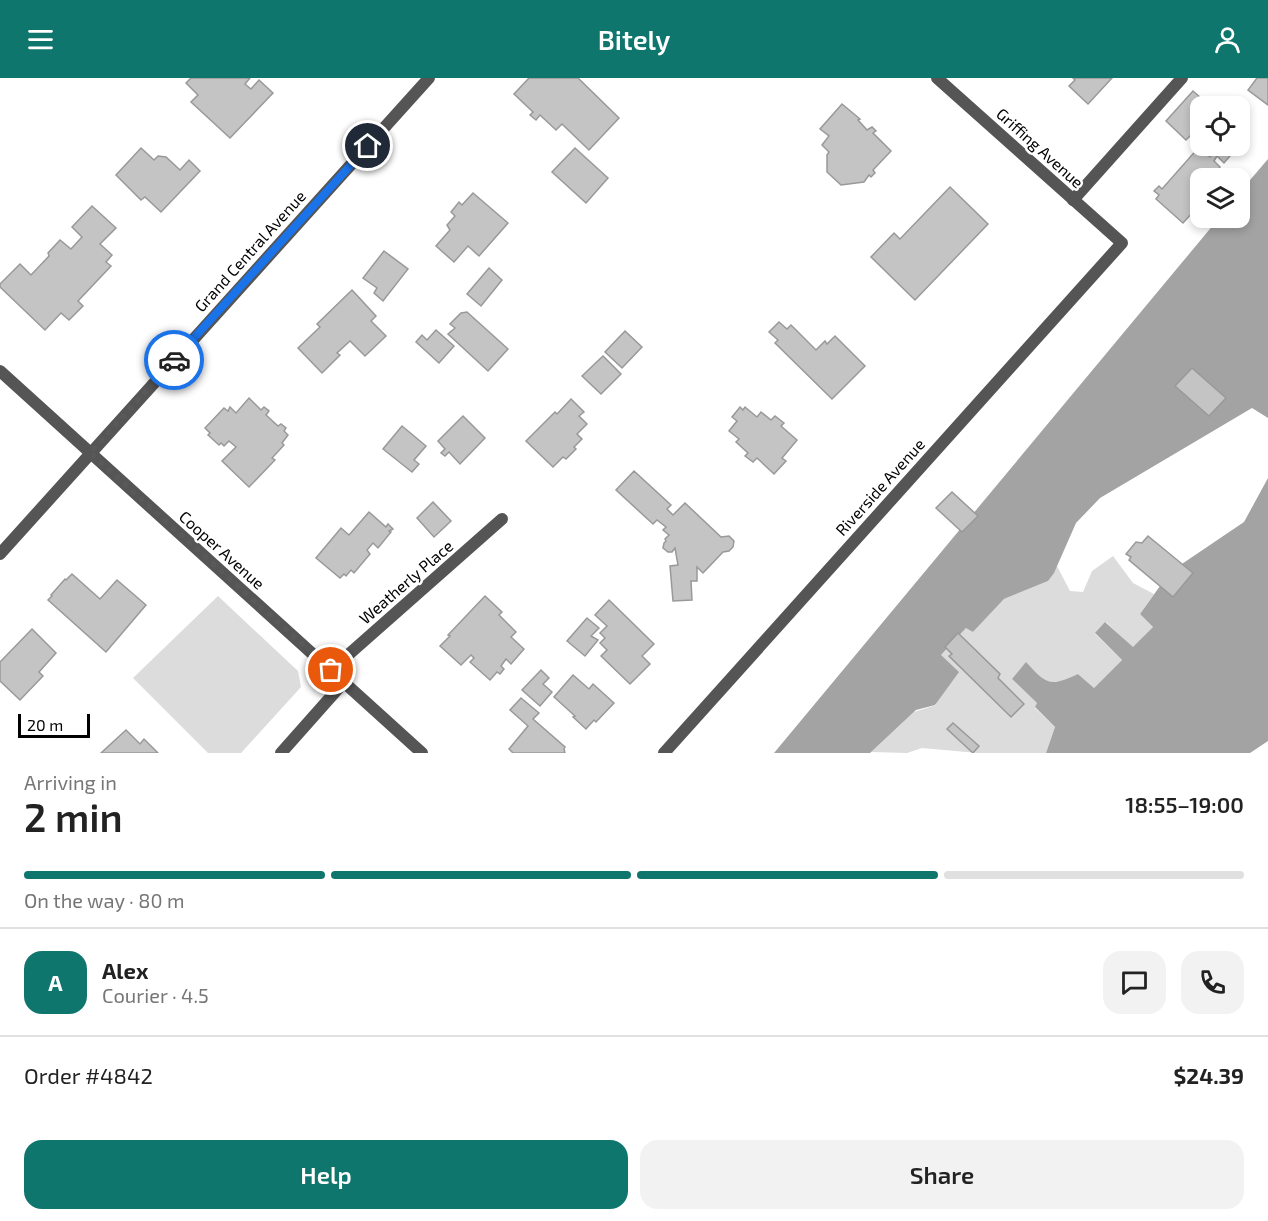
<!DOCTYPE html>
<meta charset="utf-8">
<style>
:root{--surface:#fff;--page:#f2f2f2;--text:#222;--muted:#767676;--line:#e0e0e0;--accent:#0f766e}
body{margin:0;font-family:"Exo 2",sans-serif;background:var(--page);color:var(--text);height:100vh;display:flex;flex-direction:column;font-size:22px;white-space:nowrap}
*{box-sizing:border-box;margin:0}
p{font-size:20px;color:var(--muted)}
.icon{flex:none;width:33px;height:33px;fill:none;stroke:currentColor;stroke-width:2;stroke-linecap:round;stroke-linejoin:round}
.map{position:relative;height:675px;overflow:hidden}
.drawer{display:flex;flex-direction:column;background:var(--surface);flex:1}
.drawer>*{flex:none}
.fabs{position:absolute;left:1190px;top:18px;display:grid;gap:12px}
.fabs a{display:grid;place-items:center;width:60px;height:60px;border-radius:12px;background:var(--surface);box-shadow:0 3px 9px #0003;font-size:30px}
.scale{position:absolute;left:18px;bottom:15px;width:72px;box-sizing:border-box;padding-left:6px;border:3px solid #000;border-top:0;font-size:16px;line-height:21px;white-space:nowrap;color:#000;-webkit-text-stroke:4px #fff;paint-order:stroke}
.pin{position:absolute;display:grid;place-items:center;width:51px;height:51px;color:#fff;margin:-26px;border:3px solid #fff;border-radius:50%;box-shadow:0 2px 6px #0007}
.courier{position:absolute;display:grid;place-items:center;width:60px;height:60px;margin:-30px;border:4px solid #1a73e8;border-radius:50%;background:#fff;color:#222;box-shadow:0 2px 8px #0007}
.head em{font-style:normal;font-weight:600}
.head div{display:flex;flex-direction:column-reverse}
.head{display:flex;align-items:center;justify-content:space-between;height:102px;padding:0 24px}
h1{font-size:39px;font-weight:600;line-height:45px}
.bar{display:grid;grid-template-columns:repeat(4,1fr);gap:9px 6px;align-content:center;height:72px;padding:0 24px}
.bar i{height:8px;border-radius:4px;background:var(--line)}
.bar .current{background:var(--accent)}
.bar p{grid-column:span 4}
.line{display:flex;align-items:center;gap:15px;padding:0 24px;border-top:2px solid var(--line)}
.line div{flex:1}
.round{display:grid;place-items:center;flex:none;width:63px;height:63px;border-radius:18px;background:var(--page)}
.primary-button{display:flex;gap:12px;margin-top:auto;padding:12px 24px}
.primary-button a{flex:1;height:69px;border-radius:18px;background:var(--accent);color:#fff;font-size:24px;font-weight:600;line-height:69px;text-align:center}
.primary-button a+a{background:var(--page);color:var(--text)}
header{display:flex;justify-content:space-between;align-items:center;height:78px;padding:0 24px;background:var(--accent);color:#fff;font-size:27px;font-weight:600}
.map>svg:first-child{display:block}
</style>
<header><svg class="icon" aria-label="menu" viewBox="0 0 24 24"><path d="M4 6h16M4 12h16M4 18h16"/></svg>Bitely<svg class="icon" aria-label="person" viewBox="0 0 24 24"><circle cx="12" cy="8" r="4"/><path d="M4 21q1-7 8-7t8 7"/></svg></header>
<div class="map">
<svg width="1268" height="675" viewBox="0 0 1268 675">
<rect width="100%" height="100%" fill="#fff"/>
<!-- green -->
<g fill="#dcdcdc">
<path d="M 1113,478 L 1133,505 L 1154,516 L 1140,536 L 1153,549 L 1133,570 L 1106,544 L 1095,556 L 1122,582 L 1094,610 L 1078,596 L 1061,604 L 1052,605 L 1040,600 L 1012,601 L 1037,625 L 1035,630 L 1055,649 L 1046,675 L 978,675 L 922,670 L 907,675 L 871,674 L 914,634 L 936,627 L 941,577 L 967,549 L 973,554 L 1004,521 L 1048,503 L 1057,488 L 1070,513 L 1083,514 L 1092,493 Z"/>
<path d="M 218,518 L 298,593 L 301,609 L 241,675 L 208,675 L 133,600 Z"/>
</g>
<!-- water -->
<g fill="#a3a3a3">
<path d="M 1268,81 L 1268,340 L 1252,330 L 1100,420 L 1076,445 L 1054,495 L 1048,503 L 1004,521 L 973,554 L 966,550 L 941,577 L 959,594 L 935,627 L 916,632 L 870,675 L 774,675 L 1219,140 L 1239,140 L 1239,115 Z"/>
<path d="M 1268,400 L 1268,663 L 1250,675 L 1046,675 L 1055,649 L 1035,629 L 1037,625 L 1012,601 L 1026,584 C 1047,607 1050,609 1078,596 L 1094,610 L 1122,582 L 1095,555 L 1105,544 L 1133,569 L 1153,549 L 1140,536 L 1170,494 L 1244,444 Z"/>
</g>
<!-- building -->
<g fill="#c4c4c4" stroke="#999" stroke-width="1.5">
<path d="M 191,0 L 250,0 L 245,6 L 251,11 L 259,2 L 273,15 L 230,60 L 191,24 L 198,17 L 186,5 Z"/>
<path d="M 529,0 L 578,0 L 619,40 L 589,72 L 562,46 L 556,52 L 540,37 L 536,42 L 530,37 L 533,34 L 514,16 Z"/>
<path d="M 1073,0 L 1112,0 L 1088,26 L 1069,8 L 1075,2 Z"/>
<path d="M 1257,0 L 1268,0 L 1268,27 L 1248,12 Z"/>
<path d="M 1193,13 L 1210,28 L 1200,28 L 1200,48 L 1186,62 L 1166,43 Z"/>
<path d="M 842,26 L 860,41 L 858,42 L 867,52 L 872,49 L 876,53 L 873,55 L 891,73 L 873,92 L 875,95 L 871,99 L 869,97 L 864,104 L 841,107 L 827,94 L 827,77 L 829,74 L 822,67 L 829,58 L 820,51 Z"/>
<path d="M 1210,68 L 1234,68 L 1237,70 L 1224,85 L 1217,78 L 1214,83 L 1220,89 L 1212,98 L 1215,100 L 1200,100 L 1200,138 L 1194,133 L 1183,145 L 1156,121 L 1159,117 L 1154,113 L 1159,108 L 1162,111 L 1199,69 L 1210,79 L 1214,74 L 1209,69 Z"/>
<path d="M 141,70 L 154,82 L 158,78 L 166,79 L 180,92 L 189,82 L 200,93 L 161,134 L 145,119 L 141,122 L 116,97 Z"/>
<path d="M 575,70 L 608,100 L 586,125 L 552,94 Z"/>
<path d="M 950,109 L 988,146 L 915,222 L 871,179 L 894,155 L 900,161 Z"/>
<path d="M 473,115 L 508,145 L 479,178 L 468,168 L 454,184 L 436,168 L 450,152 L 447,147 L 455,138 L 451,134 L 459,124 L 462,127 Z"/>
<path d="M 92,128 L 116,150 L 100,166 L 112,177 L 106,184 L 111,188 L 78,223 L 83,228 L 69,242 L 61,235 L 45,252 L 0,209 L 0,206 L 20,186 L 31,197 L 49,178 L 48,175 L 60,162 L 71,171 L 82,159 L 72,149 Z"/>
<path d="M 384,173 L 408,191 L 383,223 L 374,215 L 377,210 L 363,200 Z"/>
<path d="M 489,190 L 502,202 L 481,228 L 467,216 Z"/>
<path d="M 352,212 L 376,238 L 371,243 L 386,258 L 365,278 L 350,263 L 337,275 L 340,277 L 322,295 L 298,270 L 320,249 L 317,246 Z"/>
<path d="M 467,234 L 508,271 L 488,293 L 448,256 L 455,250 L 450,246 L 461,235 Z"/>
<path d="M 779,244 L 787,251 L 791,247 L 816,272 L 825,263 L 827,266 L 835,258 L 865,288 L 832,321 L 775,265 L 778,262 L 769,254 Z"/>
<path d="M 436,252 L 454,268 L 439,285 L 416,264 L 422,257 L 427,262 Z"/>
<path d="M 625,253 L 642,269 L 622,290 L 605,274 Z"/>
<path d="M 603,278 L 621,296 L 601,316 L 582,298 Z"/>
<path d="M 1192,290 L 1226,320 L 1209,338 L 1175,308 Z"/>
<path d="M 249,320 L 261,332 L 264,329 L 269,333 L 266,337 L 278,348 L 281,346 L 286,350 L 284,353 L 288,357 L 282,365 L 284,367 L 272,380 L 275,382 L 249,409 L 222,383 L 236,369 L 229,363 L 224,368 L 221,365 L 219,367 L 208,357 L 210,355 L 205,350 L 224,330 L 228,333 L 230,329 L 236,335 Z"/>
<path d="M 571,321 L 584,334 L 579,338 L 587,346 L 577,356 L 582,361 L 574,369 L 576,371 L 566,381 L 563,379 L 553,389 L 526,363 L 555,334 L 557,336 Z"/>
<path d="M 740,329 L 743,332 L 745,329 L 757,339 L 761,334 L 771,342 L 775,338 L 784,345 L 781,348 L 797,362 L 782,380 L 786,383 L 774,396 L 757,380 L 753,384 L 745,378 L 748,375 L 736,364 L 739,361 L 729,353 L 737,343 L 732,339 Z"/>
<path d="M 463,338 L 485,360 L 460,386 L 449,374 L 445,378 L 441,375 L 445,371 L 438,363 Z"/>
<path d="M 402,348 L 426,368 L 414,382 L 419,386 L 412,394 L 383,371 Z"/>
<path d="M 634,393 L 671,427 L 667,431 L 673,437 L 685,425 L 721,459 L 729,458 L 734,463 L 733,469 L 729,473 L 723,474 L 703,495 L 697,489 L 697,503 L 691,503 L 692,522 L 673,523 L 670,488 L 678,487 L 675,470 L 672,474 L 668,474 L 663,470 L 664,465 L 666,463 L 665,461 L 669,457 L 663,452 L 666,449 L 657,442 L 653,446 L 616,412 Z"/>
<path d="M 952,414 L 978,438 L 962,454 L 936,430 Z"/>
<path d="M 433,424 L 451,443 L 434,459 L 417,440 Z"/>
<path d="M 369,434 L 386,449 L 388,446 L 393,451 L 389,453 L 391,454 L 378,470 L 373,465 L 367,472 L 370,476 L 354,495 L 351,492 L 346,498 L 344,496 L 340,500 L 316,480 L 341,450 L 349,457 Z"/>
<path d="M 1148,458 L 1193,495 L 1173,519 L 1129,482 L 1131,479 L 1126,476 L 1136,464 L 1142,465 Z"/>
<path d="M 72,496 L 100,521 L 117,502 L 146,527 L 106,574 L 48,522 L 52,518 L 51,517 L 65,501 L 66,502 Z"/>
<path d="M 485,518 L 502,534 L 499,537 L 516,554 L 511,559 L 524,571 L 511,586 L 506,581 L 501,588 L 504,591 L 500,596 L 497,594 L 490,602 L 470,584 L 474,580 L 471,577 L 461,587 L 440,568 L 450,558 L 448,557 Z"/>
<path d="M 609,522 L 654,566 L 642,578 L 650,586 L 630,606 L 601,578 L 607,572 L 600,565 L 605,560 L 600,555 L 607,548 L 595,537 Z"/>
<path d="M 587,540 L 599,550 L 591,558 L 598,562 L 585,578 L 567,563 Z"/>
<path d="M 32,551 L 56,575 L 39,594 L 43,598 L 20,622 L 0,603 L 0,584 Z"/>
<path d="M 958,555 L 1000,596 L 998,600 L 1024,626 L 1011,639 L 949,578 L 952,576 L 945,569 Z"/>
<path d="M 541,592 L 549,600 L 543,606 L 552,614 L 540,628 L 522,612 Z"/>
<path d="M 573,597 L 589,611 L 593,606 L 614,625 L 596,644 L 594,642 L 586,651 L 573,639 L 575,638 L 554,619 Z"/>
<path d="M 521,620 L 539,635 L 533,641 L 565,669 L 564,671 L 565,675 L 513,675 L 509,671 L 528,648 L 510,632 Z"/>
<path d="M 953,645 L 979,668 L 973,675 L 947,651 Z"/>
<path d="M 126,652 L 140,666 L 144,661 L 158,675 L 101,675 Z"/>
</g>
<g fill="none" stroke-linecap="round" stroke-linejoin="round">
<!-- lane -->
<path stroke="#555" stroke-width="12" d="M 1073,122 L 1182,0"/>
<!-- street -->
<g stroke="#555" stroke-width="12">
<path d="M 0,293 L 422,675"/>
<path d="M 0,476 L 429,0"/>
<path d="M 331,592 L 502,441"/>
<path d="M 281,675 L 344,604"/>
<path d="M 664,675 L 1122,165 L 937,0"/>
</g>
</g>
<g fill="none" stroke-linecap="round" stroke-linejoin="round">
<!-- done -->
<path stroke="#595959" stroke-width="6" stroke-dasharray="0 10.8" d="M 174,282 L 90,375 L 331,592"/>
<!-- route -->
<path stroke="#1a73e8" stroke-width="8" d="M 174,282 L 368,68"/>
</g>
<g text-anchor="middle" stroke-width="5" stroke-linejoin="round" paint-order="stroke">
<!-- street labels -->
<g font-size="16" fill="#000" stroke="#fff">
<text transform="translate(1040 70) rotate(42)" y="6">Griffing Avenue</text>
<text transform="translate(250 173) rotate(-48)" y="6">Grand Central Avenue</text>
<text transform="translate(880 409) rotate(-48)" y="6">Riverside Avenue</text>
<text transform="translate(222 472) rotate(42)" y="6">Cooper Avenue</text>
<text transform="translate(406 504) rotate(-41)" y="6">Weatherly Place</text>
</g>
</g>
</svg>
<div class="fabs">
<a><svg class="icon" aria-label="locate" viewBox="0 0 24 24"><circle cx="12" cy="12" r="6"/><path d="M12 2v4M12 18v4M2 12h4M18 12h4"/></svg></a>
<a><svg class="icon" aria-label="layers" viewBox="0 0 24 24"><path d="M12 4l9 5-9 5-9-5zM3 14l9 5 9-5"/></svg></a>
</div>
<div class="scale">20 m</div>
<div class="pin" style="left:331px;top:592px;background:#ea580c"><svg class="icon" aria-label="bag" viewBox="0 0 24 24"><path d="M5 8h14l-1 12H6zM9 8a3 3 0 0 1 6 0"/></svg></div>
<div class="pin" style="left:368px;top:68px;background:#1f2937"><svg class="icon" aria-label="home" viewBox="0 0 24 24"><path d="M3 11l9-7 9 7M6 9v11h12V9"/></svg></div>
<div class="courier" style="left:174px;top:282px"><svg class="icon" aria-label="car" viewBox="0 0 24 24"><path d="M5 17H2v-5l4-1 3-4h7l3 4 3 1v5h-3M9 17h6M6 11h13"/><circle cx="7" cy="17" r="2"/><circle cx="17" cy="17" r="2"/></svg></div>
</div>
<section class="drawer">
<div class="head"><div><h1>2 min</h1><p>Arriving in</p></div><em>18:55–19:00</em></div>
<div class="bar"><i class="current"></i><i class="current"></i><i class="current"></i><i></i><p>On the way · 80 m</p></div>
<div class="line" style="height:108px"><b class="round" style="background:var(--accent);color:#fff">A</b><div><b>Alex</b><p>Courier · 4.5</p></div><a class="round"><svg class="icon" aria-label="chat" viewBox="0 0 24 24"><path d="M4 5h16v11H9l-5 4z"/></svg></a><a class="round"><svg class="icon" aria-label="phone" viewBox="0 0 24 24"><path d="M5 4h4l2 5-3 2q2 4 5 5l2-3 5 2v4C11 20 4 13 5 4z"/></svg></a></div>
<div class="line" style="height:78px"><div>Order #4842</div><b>$24.39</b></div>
<div class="primary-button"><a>Help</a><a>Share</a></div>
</section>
